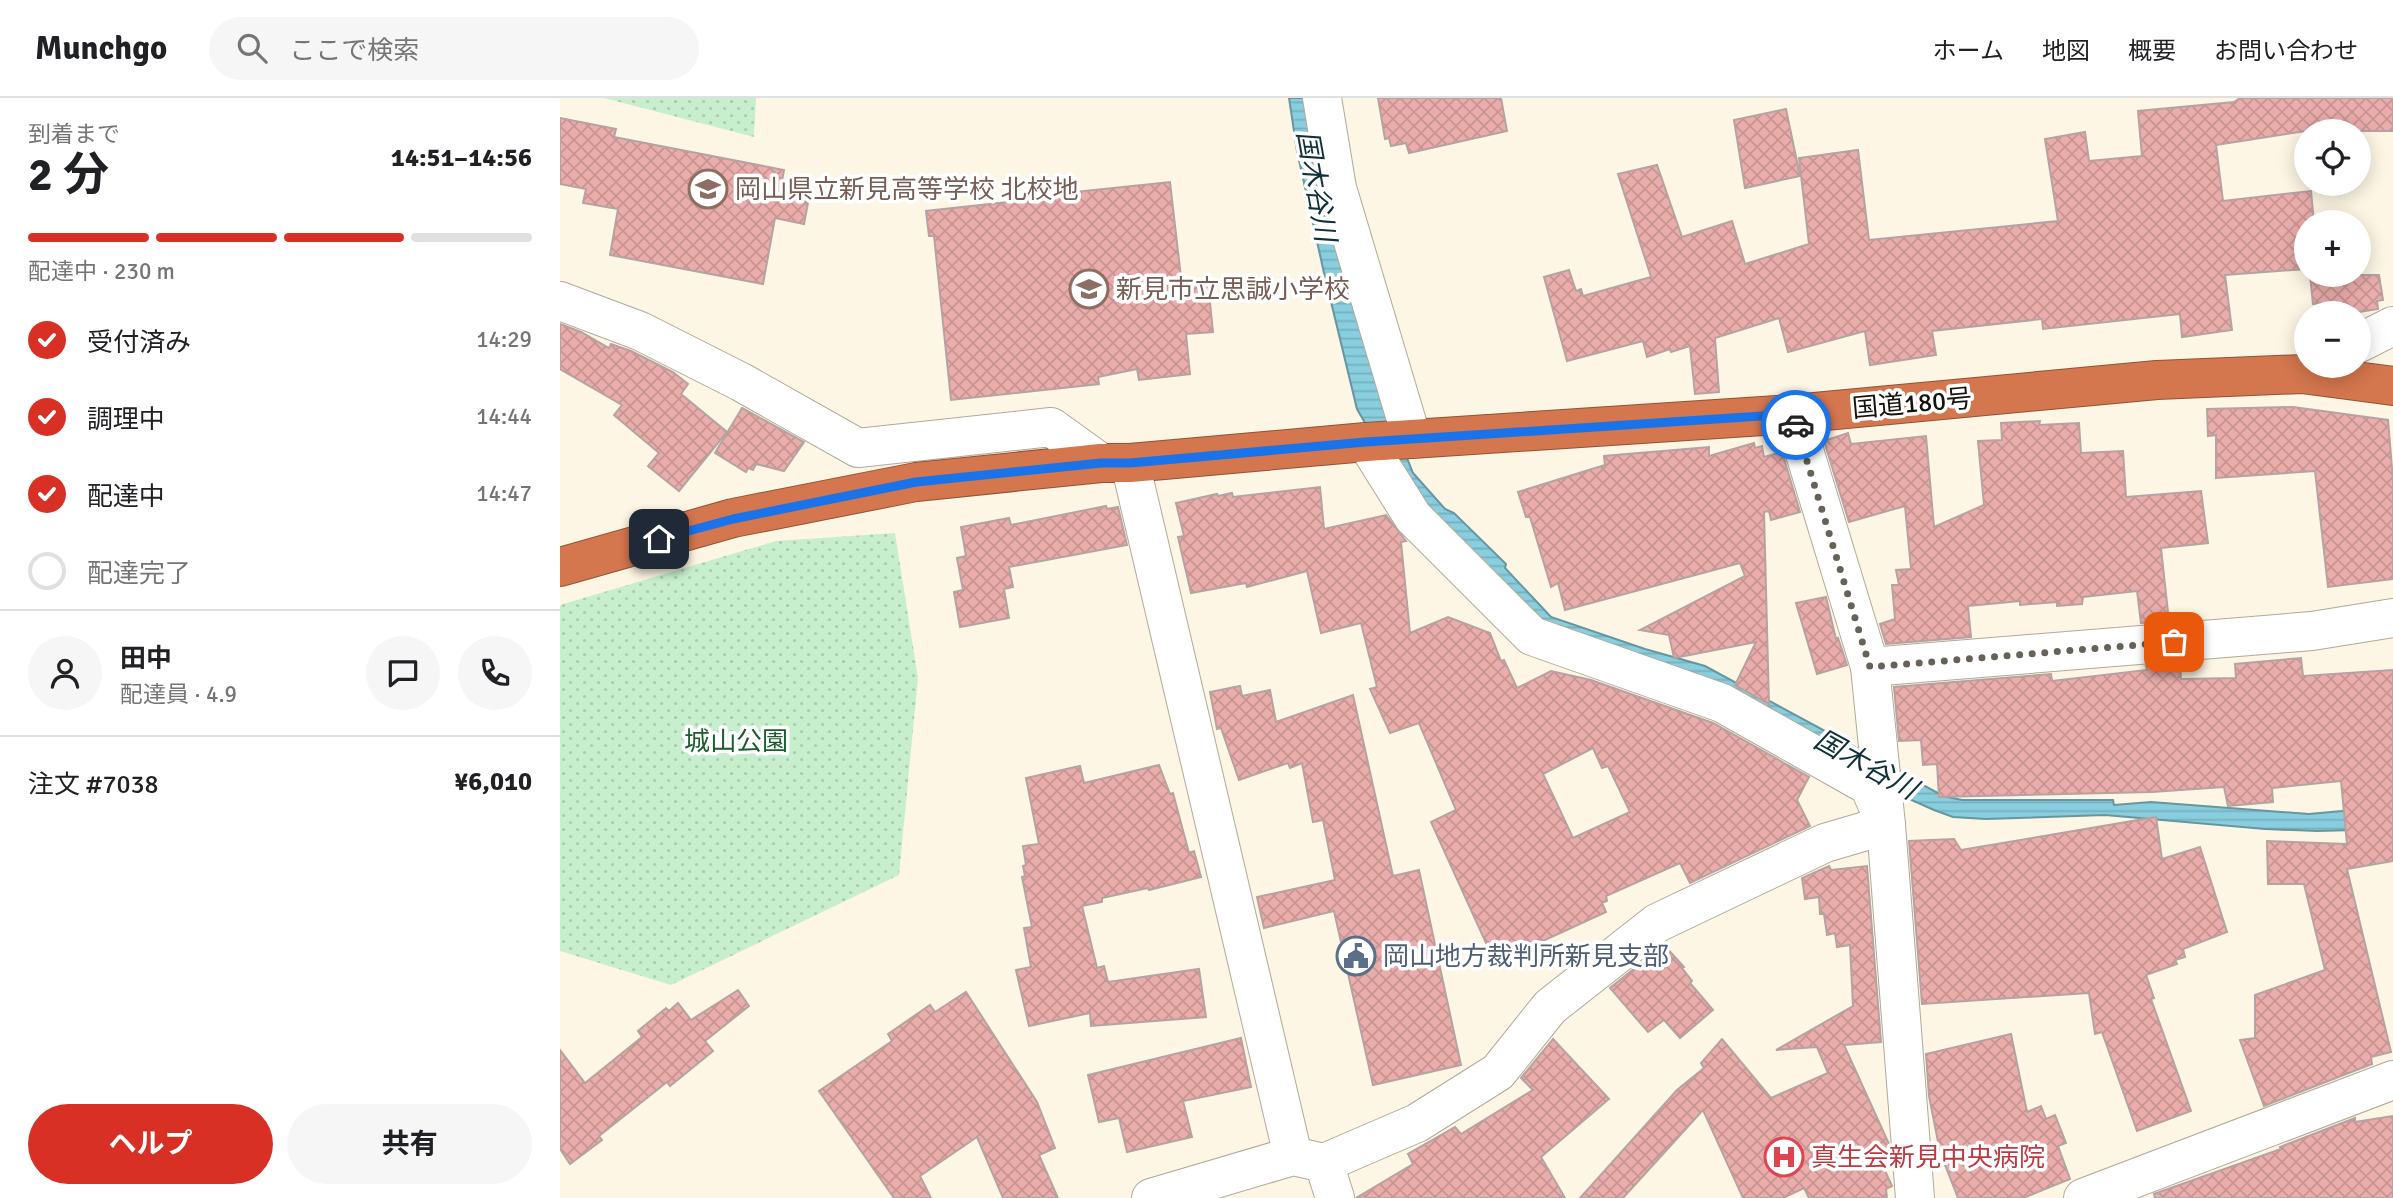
<!DOCTYPE html>
<html lang="ja">
<meta charset="utf-8">
<style>
:root{--surface:#fff;--page:#f6f6f6;--text:#202124;--muted:#757577;--line:#e0e0e0;--accent:#d93025}
body{margin:0;font-family:Signika,"Noto Sans JP",sans-serif;background:var(--page);color:var(--text);height:100vh;display:flex;flex-direction:column;font-size:26px;white-space:nowrap}
*{box-sizing:border-box;margin:0}
p{font-size:23px;color:var(--muted)}
.icon{flex:none;width:38px;height:38px;fill:none;stroke:currentColor;stroke-width:2;stroke-linecap:round;stroke-linejoin:round}
.map{position:relative;flex:1;overflow:hidden}
.details{display:flex;flex-direction:column;background:var(--surface);width:560px}
.details>*{flex:none}
.controls{position:absolute;left:1734px;top:21px;display:grid;gap:14px}
.controls a{display:grid;place-items:center;width:77px;height:77px;border-radius:50%;background:var(--surface);box-shadow:0 4px 18px #0003;font-size:35px}
.pin{position:absolute;display:grid;place-items:center;width:60px;height:60px;color:#fff;margin:-30px;border-radius:14px;box-shadow:0 4px 10px #0006}
.courier{position:absolute;display:grid;place-items:center;width:70px;height:70px;margin:-35px;border:5px solid #1a73e8;border-radius:50%;background:#fff;color:#222;box-shadow:0 2px 9px #0007}
.overview em{font-style:normal;font-weight:700}
.overview div{display:flex;flex-direction:column-reverse}
.overview{display:flex;align-items:center;justify-content:space-between;height:119px;padding:0 28px}
h1{font-size:46px;font-weight:700;line-height:52px}
.bar{display:grid;grid-template-columns:repeat(4,1fr);gap:10px 7px;align-content:center;height:84px;padding:0 28px}
.bar i{height:9px;border-radius:5px;background:var(--line)}
.bar .on{background:var(--accent)}
.bar p{grid-column:span 4}
.line{display:flex;align-items:center;gap:18px;padding:0 28px;border-top:2px solid var(--line)}
.line div{flex:1}
.round{display:grid;place-items:center;flex:none;width:74px;height:74px;border-radius:37px;background:var(--page)}
ol{padding:0 28px;list-style:none}
li{display:flex;align-items:center;gap:21px;height:77px}
li p{margin-inline-start:auto}
li .icon{padding:7px;border-radius:50%;background:var(--accent);color:#fff;stroke-width:4}
li:last-child{color:var(--muted)}
li i{width:38px;height:38px;border:4px solid var(--line);border-radius:50%}
.primary-button{display:flex;gap:14px;margin-top:auto;padding:14px 28px}
.primary-button a{flex:1;height:80px;border-radius:42px;background:var(--accent);color:#fff;font-size:28px;font-weight:700;line-height:80px;text-align:center}
.primary-button a+a{background:var(--page);color:var(--text)}
header{display:flex;align-items:center;gap:42px;box-sizing:border-box;height:98px;padding:0 35px;background:var(--surface);border-bottom:2px solid var(--line)}
header strong{font-size:33px}
nav{display:flex;gap:38px;margin-inline-start:auto;font-size:24px}
.search{width:490px;height:63px;background:var(--page);display:flex;align-items:center;gap:18px;box-sizing:border-box;padding:0 24px;border-radius:38px;color:var(--muted);font-size:26px}
main{display:flex;flex:1;min-height:0}
.map>svg:first-child{display:block}
</style>
<header>
<strong>Munchgo</strong>
<div class="search"><svg class="icon" aria-label="search" viewBox="0 0 24 24"><circle cx="10" cy="10" r="6"/><path d="M15 15l6 6"/></svg>ここで検索</div>
<nav><a>ホーム</a><a>地図</a><a>概要</a><a>お問い合わせ</a></nav>
</header>
<main>
<section class="details">
<div class="overview"><div><h1>2 分</h1><p>到着まで</p></div><em>14:51–14:56</em></div>
<div class="bar"><i class="on"></i><i class="on"></i><i class="on"></i><i></i><p>配達中 · 230 m</p></div>
<ol>
<li><svg class="icon" aria-label="check" viewBox="0 0 24 24"><path d="M5 12l5 5 9-10"/></svg>受付済み<p>14:29</p></li>
<li><svg class="icon" aria-label="check" viewBox="0 0 24 24"><path d="M5 12l5 5 9-10"/></svg>調理中<p>14:44</p></li>
<li><svg class="icon" aria-label="check" viewBox="0 0 24 24"><path d="M5 12l5 5 9-10"/></svg>配達中<p>14:47</p></li>
<li><i></i>配達完了</li>
</ol>
<div class="line" style="height:126px"><a class="round"><svg class="icon" aria-label="person" viewBox="0 0 24 24"><circle cx="12" cy="8" r="4"/><path d="M4 21q1-7 8-7t8 7"/></svg></a><div><b>田中</b><p>配達員 · 4.9</p></div><a class="round"><svg class="icon" aria-label="chat" viewBox="0 0 24 24"><path d="M4 5h16v11H9l-5 4z"/></svg></a><a class="round"><svg class="icon" aria-label="phone" viewBox="0 0 24 24"><path d="M5 4h4l2 5-3 2q2 4 5 5l2-3 5 2v4C11 20 4 13 5 4z"/></svg></a></div>
<div class="line" style="height:91px"><div>注文 #7038</div><b>¥6,010</b></div>
<div class="primary-button"><a>ヘルプ</a><a>共有</a></div>
</section>
<div class="map">
<svg width="1833" height="1100" viewBox="0 0 1833 1100">
<defs>
<pattern id="park-dots" width="8" height="8" patternUnits="userSpaceOnUse" patternTransform="scale(1.75)"><rect width="8" height="8" fill="#c8efcd"/><path d="M2 2h.1M6 6h.1" fill="none" stroke="#abccaf" stroke-width="1.8" stroke-linecap="round"/></pattern>
<pattern id="water-rules" width="6" height="5" patternUnits="userSpaceOnUse" patternTransform="scale(1.75)"><rect width="6" height="5" fill="#89cede"/><path d="M0 2.5h6" fill="none" stroke="#76b0bd"/></pattern>
<pattern id="building-cross-hatch" width="8" height="8" patternUnits="userSpaceOnUse" patternTransform="scale(1.75)"><rect width="8" height="8" fill="#eaadab"/><path d="M0 0l8 8M0 8l8-8" fill="none" stroke="#c89492"/></pattern>
</defs>
<rect width="100%" height="100%" fill="#fef6e4"/>
<!-- park -->
<g fill="url(#park-dots)">
<path d="M 44,0 L 196,0 L 194,39 Z"/>
<path d="M 335,435 L 358,580 L 339,777 L 111,887 L 0,853 L 0,507 L 216,443 Z"/>
</g>
<!-- water -->
<path fill="url(#water-rules)" stroke="#66969f" stroke-width="2" d="M 729,0 L 752,0 L 823,300 L 853,375 L 885,411 L 894,415 L 946,466 L 945,470 L 991,519 L 1085,551 L 1145,568 L 1302,653 L 1330,662 L 1343,676 L 1383,698 L 1402,702 L 1553,702 L 1554,707 L 1591,704 L 1749,716 L 1782,713 L 1816,705 L 1794,732 L 1757,733 L 1705,731 L 1545,717 L 1426,721 L 1393,719 L 1374,712 L 978,536 L 848,398 L 797,311 L 764,175 L 737,53 Z"/>
<!-- building -->
<g fill="url(#building-cross-hatch)" stroke="#b6a2a1" stroke-width="2" fill-rule="evenodd">
<path d="M 818,0 L 941,0 L 947,33 L 849,55 L 846,45 L 831,48 L 829,40 L 825,41 Z"/>
<path d="M 1680,0 L 1833,0 L 1833,33 L 1746,33 L 1656,47 L 1663,103 L 1751,93 L 1754,124 L 1746,124 L 1746,171 L 1665,177 L 1672,232 L 1622,239 L 1620,216 L 1483,231 L 1482,221 L 1372,233 L 1376,257 L 1310,267 L 1305,233 L 1228,254 L 1219,220 L 1155,240 L 1159,294 L 1135,296 L 1130,248 L 1111,254 L 1110,251 L 1087,259 L 1083,243 L 1007,263 L 984,179 L 1009,172 L 1016,193 L 1021,191 L 1023,198 L 1091,179 L 1058,76 L 1097,67 L 1122,139 L 1172,123 L 1185,166 L 1249,146 L 1239,60 L 1298,52 L 1309,142 L 1498,123 L 1485,41 L 1525,34 L 1529,63 L 1582,58 L 1578,13 L 1674,4 Z"/>
<path d="M 1226,11 L 1240,78 L 1185,90 L 1174,22 Z"/>
<path d="M 0,20 L 56,31 L 54,39 L 224,72 L 222,83 L 251,89 L 244,126 L 215,120 L 203,186 L 50,157 L 58,111 L 23,105 L 26,91 L 0,86 Z"/>
<path d="M 610,84 L 622,188 L 648,185 L 653,234 L 626,236 L 630,276 L 579,282 L 577,271 L 538,279 L 539,286 L 391,302 L 374,138 L 369,138 L 366,113 L 458,103 L 458,100 Z"/>
<path d="M 1750,177 L 1819,177 L 1823,202 L 1817,203 L 1818,211 L 1793,215 L 1761,215 L 1760,205 L 1753,206 Z"/>
<path d="M 0,226 L 21,234 L 49,250 L 51,246 L 71,253 L 113,274 L 128,286 L 121,296 L 167,334 L 119,393 L 88,368 L 99,355 L 54,317 L 62,307 L 0,271 Z"/>
<path d="M 1733,309 L 1828,322 L 1833,382 L 1833,481 L 1768,489 L 1755,373 L 1656,380 L 1656,337 L 1648,338 L 1647,311 Z"/>
<path d="M 182,310 L 244,344 L 224,373 L 196,366 L 193,372 L 188,370 L 186,374 L 155,355 Z"/>
<path d="M 1480,323 L 1479,327 L 1519,325 L 1521,355 L 1563,353 L 1566,399 L 1641,393 L 1648,445 L 1601,450 L 1609,523 L 1581,525 L 1577,493 L 1523,499 L 1522,506 L 1497,508 L 1497,504 L 1460,507 L 1460,503 L 1408,508 L 1411,539 L 1326,546 L 1320,526 L 1335,521 L 1332,487 L 1339,487 L 1336,472 L 1351,471 L 1345,408 L 1289,424 L 1264,343 L 1288,335 L 1291,346 L 1366,338 L 1374,429 L 1424,407 L 1418,343 L 1442,342 L 1441,325 Z"/>
<path d="M 1194,345 L 1195,350 L 1202,348 L 1204,359 L 1222,354 L 1240,414 L 1211,422 L 1209,413 L 1204,414 L 1209,606 L 1175,587 L 1196,544 L 1114,560 L 1109,537 L 1080,532 L 1185,478 L 1180,465 L 1005,512 L 998,485 L 991,489 L 970,419 L 966,419 L 958,394 L 1045,367 L 1044,358 L 1149,349 L 1149,358 Z"/>
<path d="M 760,389 L 764,431 L 826,417 L 846,443 L 841,444 L 850,535 L 888,519 L 930,535 L 941,563 L 944,562 L 957,590 L 991,573 L 1031,582 L 1153,625 L 1249,679 L 1237,702 L 1250,728 L 1130,785 L 1120,765 L 1046,798 L 1047,803 L 1042,805 L 1046,814 L 935,865 L 871,724 L 896,712 L 859,625 L 830,635 L 810,591 L 817,589 L 801,525 L 761,535 L 747,473 L 687,489 L 686,485 L 631,495 L 618,439 L 624,438 L 616,405 L 657,396 L 658,398 L 672,395 L 673,399 ZM 1033,650 L 1042,670 L 1048,668 L 1070,714 L 1013,740 L 983,676 Z"/>
<path d="M 546,408 L 547,411 L 558,409 L 567,447 L 449,469 L 453,489 L 444,491 L 449,520 L 400,529 L 394,494 L 403,492 L 397,460 L 406,458 L 401,429 L 449,420 L 451,427 Z"/>
<path d="M 1266,499 L 1276,541 L 1278,540 L 1287,567 L 1257,576 L 1236,505 Z"/>
<path d="M 1741,560 L 1743,578 L 1833,572 L 1833,763 L 1787,771 L 1831,954 L 1811,959 L 1812,966 L 1704,1008 L 1680,942 L 1695,940 L 1695,897 L 1765,872 L 1744,786 L 1708,786 L 1707,743 L 1787,746 L 1781,683 L 1712,690 L 1713,704 L 1668,708 L 1664,689 L 1592,694 L 1379,699 L 1377,666 L 1363,667 L 1361,642 L 1339,643 L 1334,589 L 1491,576 L 1492,583 L 1587,572 L 1586,568 L 1620,566 L 1621,581 L 1676,580 L 1675,566 Z"/>
<path d="M 680,588 L 682,598 L 710,592 L 716,624 L 793,597 L 833,778 L 859,772 L 901,967 L 813,987 L 774,813 L 704,830 L 697,799 L 775,782 L 763,722 L 753,724 L 742,665 L 730,670 L 728,665 L 679,682 L 661,630 L 657,631 L 650,594 Z"/>
<path d="M 599,667 L 610,696 L 613,695 L 629,755 L 634,753 L 641,779 L 589,792 L 588,790 L 542,800 L 542,804 L 522,808 L 537,870 L 544,868 L 548,884 L 639,871 L 646,919 L 531,928 L 530,915 L 469,928 L 456,872 L 471,869 L 464,830 L 472,829 L 462,779 L 465,778 L 463,768 L 466,767 L 463,748 L 479,746 L 466,680 L 520,668 L 524,685 Z"/>
<path d="M 1596,719 L 1602,761 L 1640,749 L 1667,834 L 1623,851 L 1625,859 L 1615,862 L 1617,866 L 1586,877 L 1594,900 L 1591,901 L 1631,1013 L 1577,1033 L 1542,934 L 1535,936 L 1529,895 L 1362,906 L 1349,743 L 1394,741 L 1401,752 Z"/>
<path d="M 1269,768 L 1271,772 L 1307,768 L 1321,944 L 1284,947 L 1329,1046 L 1330,1060 L 1321,1064 L 1332,1088 L 1326,1091 L 1327,1100 L 1249,1100 L 1244,1090 L 1223,1100 L 1183,1100 L 1143,1012 L 1063,1100 L 1020,1100 L 1117,992 L 1144,970 L 1141,965 L 1162,941 L 1211,1000 L 1268,975 L 1257,949 L 1216,952 L 1293,908 L 1290,847 L 1277,849 L 1275,835 L 1267,837 L 1264,816 L 1260,816 L 1259,799 L 1245,801 L 1242,780 Z"/>
<path d="M 1104,847 L 1124,869 L 1122,870 L 1132,883 L 1130,885 L 1153,912 L 1120,940 L 1104,922 L 1088,934 L 1050,890 Z"/>
<path d="M 178,892 L 189,908 L 145,943 L 153,953 L 110,988 L 107,984 L 39,1038 L 42,1042 L 10,1066 L 0,1051 L 0,952 L 25,985 L 82,939 L 78,933 L 106,910 L 109,913 L 118,905 L 131,922 Z"/>
<path d="M 406,894 L 477,1004 L 495,1050 L 479,1057 L 498,1100 L 443,1100 L 417,1039 L 360,1078 L 371,1100 L 334,1100 L 259,993 L 332,943 L 328,936 L 370,907 L 375,914 Z"/>
<path d="M 1451,936 L 1467,1014 L 1481,1008 L 1486,1021 L 1495,1017 L 1506,1045 L 1498,1048 L 1510,1081 L 1463,1100 L 1398,1100 L 1380,1054 L 1369,998 L 1366,956 Z"/>
<path d="M 681,940 L 691,989 L 623,1003 L 632,1039 L 567,1054 L 559,1020 L 539,1024 L 528,977 Z"/>
<path d="M 993,941 L 1049,1001 L 981,1059 L 1005,1100 L 796,1100 L 853,1066 L 848,1056 L 895,1029 L 901,1036 L 973,992 L 961,980 Z"/>
<path d="M 1833,1018 L 1833,1100 L 1595,1100 L 1594,1096 L 1721,1051 L 1720,1049 L 1795,1020 L 1795,1024 Z"/>
</g>
<g fill="none" stroke-linecap="round" stroke-linejoin="round">
<defs>
<g id="minor">
<path d="M 762,0 L 777,90 L 852,341"/>
<path d="M 0,203 L 80,233 L 181,284 L 298,350 L 491,329 L 541,365"/>
<path d="M 1799,245 L 1833,228"/>
<path d="M 1233,316 L 1310,569 L 1326,727 L 1355,1100"/>
<path d="M 806,344 L 853,419 L 972,538 L 1162,605 L 1309,688 L 1324,722"/>
<path d="M 570,365 L 733,1058"/>
<path d="M 1310,569 L 1752,533 L 1833,520"/>
<path d="M 764,1065 L 775,1100"/>
<path d="M 591,1100 L 733,1058 L 764,1065 L 857,1025 L 938,974 L 990,909 L 1097,825 L 1265,745 L 1326,727"/>
<path d="M 1523,1100 L 1833,982"/>
</g>
<path id="highway" d="M 0,469 L 173,420 L 356,384 L 541,365 L 570,365 L 806,344 L 1233,316 L 1597,282 L 1742,276 L 1833,288"/>
</defs>
<!-- minor casing -->
<use href="#minor" stroke="#b1a999" stroke-width="40"/>
<!-- highway casing -->
<use href="#highway" stroke="#925337" stroke-width="40"/>
<!-- minor -->
<use href="#minor" stroke="#fff" stroke-width="38"/>
<!-- highway -->
<use href="#highway" stroke="#d4764e" stroke-width="38"/>
</g>
<g fill="none" stroke-linecap="round" stroke-linejoin="round">
<!-- done -->
<path stroke="#676258" stroke-width="7" stroke-dasharray="0 12.6" d="M 1236,327 L 1310,569 L 1614,544"/>
<!-- route -->
<path stroke="#1a73e8" stroke-width="9" d="M 99,441 L 173,421 L 356,384 L 541,365 L 570,365 L 806,344 L 1233,316 L 1236,327"/>
</g>
<!-- icons -->
<defs>
<symbol id="school-ring" viewBox="-11 -11 22 22"><circle r="9.5" fill="#fff" stroke="#8d6e63" stroke-width="1.5"/><path d="M0-5L7-2L0 1L-7-2ZM-4 1L0 2.5L4 1V4Q0 6-4 4Z" fill="#8d6e63"/></symbol>
<symbol id="civic-ring" viewBox="-11 -11 22 22"><circle r="9.5" fill="#fff" stroke="#5c6f8a" stroke-width="1.5"/><path d="M-.6-6.5H3V-4.5H.6V-3L4-1V1h2V6H-6V1h2V-1L-.6-3ZM-1.2 2.5V6h2.4V2.5Z" fill="#5c6f8a"/></symbol>
<symbol id="hospital-ring" viewBox="-11 -11 22 22"><circle r="9.5" fill="#fff" stroke="#e0444e" stroke-width="1.5"/><path d="M-5-5h3v3.5h4V-5h3V5h-3V1.5h-4V5h-3Z" fill="#e0444e"/></symbol>
</defs>
<g fill-rule="evenodd">
<use href="#school-ring" x="126" y="69" width="44" height="44"/>
<use href="#school-ring" x="507" y="169" width="44" height="44"/>
<use href="#civic-ring" x="774" y="836" width="44" height="44"/>
<use href="#hospital-ring" x="1202" y="1037" width="44" height="44"/>
</g>
<g text-anchor="middle" stroke-width="7" stroke-linejoin="round" paint-order="stroke">
<!-- education labels -->
<g font-size="26" fill="#785e54" stroke="#fff" text-anchor="start">
<text x="175" y="100">岡山県立新見高等学校 北校地</text>
<text x="556" y="200">新見市立思誠小学校</text>
</g>
<!-- street labels -->
<g font-size="26" fill="#16130d" stroke="#fff">
<text transform="translate(1352 305) rotate(-5)" y="9">国道180号</text>
</g>
<!-- park labels -->
<g font-size="26" fill="#195d2d" stroke="#fff">
<text x="176" y="652">城山公園</text>
</g>
<!-- service labels -->
<g font-size="26" fill="#4e5e75" stroke="#fff" text-anchor="start">
<text x="823" y="867">岡山地方裁判所新見支部</text>
</g>
<!-- health labels -->
<g font-size="26" fill="#be3a42" stroke="#fff" text-anchor="start">
<text x="1251" y="1068">真生会新見中央病院</text>
</g>
<!-- water labels -->
<g font-size="28" font-style="italic" fill="#0f3138" stroke="#fff">
<text transform="translate(757 88) rotate(80)" y="10">国木谷川</text>
<text transform="translate(1306 666) rotate(29)" y="10">国木谷川</text>
</g>
</g>
</svg>
<div class="controls">
<a><svg class="icon" aria-label="locate" viewBox="0 0 24 24"><circle cx="12" cy="12" r="6"/><path d="M12 2v4M12 18v4M2 12h4M18 12h4"/></svg></a>
<a>+</a>
<a>−</a>
</div>
<div class="pin" style="left:1614px;top:544px;background:#ea580c"><svg class="icon" aria-label="bag" viewBox="0 0 24 24"><path d="M5 8h14l-1 12H6zM9 8a3 3 0 0 1 6 0"/></svg></div>
<div class="pin" style="left:99px;top:441px;background:#1f2937"><svg class="icon" aria-label="home" viewBox="0 0 24 24"><path d="M3 11l9-7 9 7M6 9v11h12V9"/></svg></div>
<div class="courier" style="left:1236px;top:327px"><svg class="icon" aria-label="car" viewBox="0 0 24 24"><path d="M5 17H2v-5l4-1 3-4h7l3 4 3 1v5h-3M9 17h6M6 11h13"/><circle cx="7" cy="17" r="2"/><circle cx="17" cy="17" r="2"/></svg></div>
</div>
</main>
